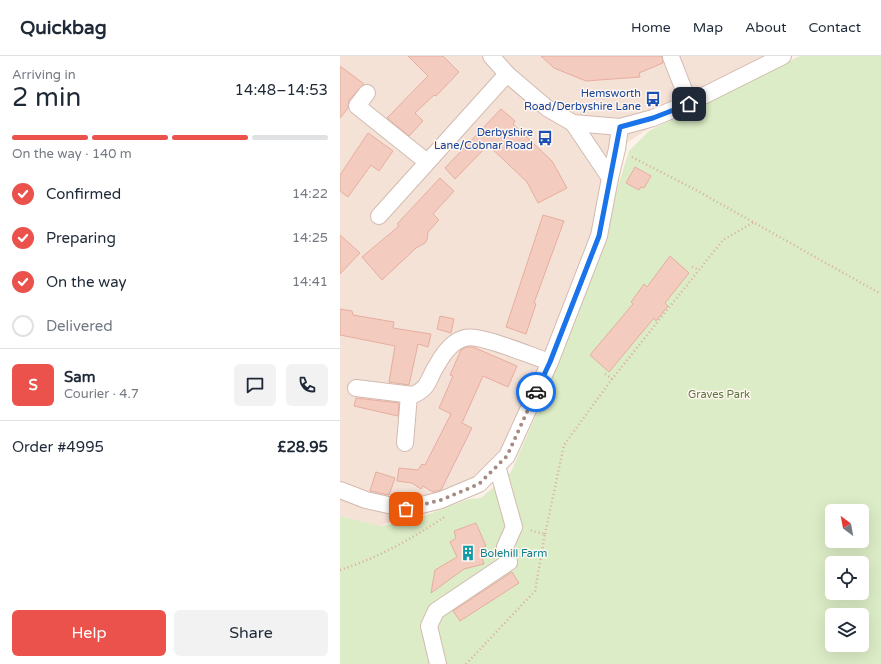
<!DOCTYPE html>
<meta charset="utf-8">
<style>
:root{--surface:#fff;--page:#f2f2f3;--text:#1f2937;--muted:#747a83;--line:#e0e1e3;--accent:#ea524b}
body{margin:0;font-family:"Varela Round",sans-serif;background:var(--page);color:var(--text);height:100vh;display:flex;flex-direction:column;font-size:15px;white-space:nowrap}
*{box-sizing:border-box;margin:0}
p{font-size:13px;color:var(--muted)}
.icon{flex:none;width:22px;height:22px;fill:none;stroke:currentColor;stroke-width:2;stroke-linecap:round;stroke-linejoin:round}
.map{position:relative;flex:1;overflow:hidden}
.details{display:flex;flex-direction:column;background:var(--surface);width:340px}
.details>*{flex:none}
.needle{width:26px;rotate:328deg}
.fabs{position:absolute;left:485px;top:448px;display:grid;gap:8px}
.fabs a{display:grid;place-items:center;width:44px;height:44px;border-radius:6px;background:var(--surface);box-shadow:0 4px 16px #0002;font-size:20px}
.pin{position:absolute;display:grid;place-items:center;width:34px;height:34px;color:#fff;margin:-17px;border-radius:8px;box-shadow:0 2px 6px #0006}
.courier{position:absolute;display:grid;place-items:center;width:40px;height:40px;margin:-20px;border:3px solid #1a73e8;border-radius:50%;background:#fff;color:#222;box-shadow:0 1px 5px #0007}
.head em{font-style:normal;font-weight:600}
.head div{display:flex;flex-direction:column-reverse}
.head{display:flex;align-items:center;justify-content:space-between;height:68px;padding:0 12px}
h1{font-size:26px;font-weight:600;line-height:30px}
.bar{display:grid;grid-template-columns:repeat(4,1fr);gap:6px 4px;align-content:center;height:48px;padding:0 12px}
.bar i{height:5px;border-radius:3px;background:var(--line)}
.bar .active{background:var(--accent)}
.bar p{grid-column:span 4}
.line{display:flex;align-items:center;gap:10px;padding:0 12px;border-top:1px solid var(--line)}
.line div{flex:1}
.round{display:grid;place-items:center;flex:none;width:42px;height:42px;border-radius:6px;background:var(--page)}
ol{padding:0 12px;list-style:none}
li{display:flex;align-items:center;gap:12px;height:44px}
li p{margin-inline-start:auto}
li .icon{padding:4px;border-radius:50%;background:var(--accent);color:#fff;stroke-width:4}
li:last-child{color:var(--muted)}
li i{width:22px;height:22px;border:2px solid var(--line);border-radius:50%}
.primary-button{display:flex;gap:8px;margin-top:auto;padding:8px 12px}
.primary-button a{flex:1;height:46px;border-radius:6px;background:var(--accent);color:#fff;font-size:16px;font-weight:600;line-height:46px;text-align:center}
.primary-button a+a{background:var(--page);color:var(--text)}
header{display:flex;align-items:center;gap:24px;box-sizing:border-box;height:56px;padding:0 20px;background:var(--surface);border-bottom:1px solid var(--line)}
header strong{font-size:19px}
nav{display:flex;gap:22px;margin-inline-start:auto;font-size:14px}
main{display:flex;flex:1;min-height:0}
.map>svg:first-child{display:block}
</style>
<header>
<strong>Quickbag</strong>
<nav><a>Home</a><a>Map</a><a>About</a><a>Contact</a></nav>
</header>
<main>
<section class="details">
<div class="head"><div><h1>2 min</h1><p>Arriving in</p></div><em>14:48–14:53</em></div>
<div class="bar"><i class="active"></i><i class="active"></i><i class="active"></i><i></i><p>On the way · 140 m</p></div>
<ol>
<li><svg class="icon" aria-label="check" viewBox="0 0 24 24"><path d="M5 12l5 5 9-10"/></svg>Confirmed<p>14:22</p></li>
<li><svg class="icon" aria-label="check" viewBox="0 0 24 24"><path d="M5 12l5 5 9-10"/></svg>Preparing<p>14:25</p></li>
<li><svg class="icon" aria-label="check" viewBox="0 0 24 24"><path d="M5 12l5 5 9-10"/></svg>On the way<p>14:41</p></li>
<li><i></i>Delivered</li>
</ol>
<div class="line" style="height:72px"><b class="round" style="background:var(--accent);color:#fff">S</b><div><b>Sam</b><p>Courier · 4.7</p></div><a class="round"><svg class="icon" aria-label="chat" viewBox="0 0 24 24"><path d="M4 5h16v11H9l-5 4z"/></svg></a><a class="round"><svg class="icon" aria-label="phone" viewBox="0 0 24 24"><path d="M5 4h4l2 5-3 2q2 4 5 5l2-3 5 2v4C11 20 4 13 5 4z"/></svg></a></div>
<div class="line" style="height:52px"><div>Order #4995</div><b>£28.95</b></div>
<div class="primary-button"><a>Help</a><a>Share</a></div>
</section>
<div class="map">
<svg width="541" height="608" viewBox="0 0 541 608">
<rect width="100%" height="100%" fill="#fdf2e9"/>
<!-- residential -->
<path fill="#f5e2d7" d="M 0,0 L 443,0 L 349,47 L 277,93 L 259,180 L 157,410 L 101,444 L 41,470 L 0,460 Z"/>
<!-- green -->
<path fill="#dcecc6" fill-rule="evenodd" d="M 460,0 L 541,0 L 541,608 L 0,608 L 0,460 L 41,470 L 73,464 L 129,443 L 141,442 L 171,416 L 208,332 L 245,235 L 289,95 L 309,75 ZM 492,455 L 522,455 L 522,485 L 492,485 ZM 492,507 L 522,507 L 522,537 L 492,537 ZM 492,559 L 522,559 L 522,589 L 492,589 Z"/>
<!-- building -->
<g fill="#f4cbbf" stroke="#e7ad9f">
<path d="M 68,0 L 103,0 L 119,16 L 96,40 L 94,39 L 75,57 L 83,65 L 69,80 L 47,62 L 88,20 Z"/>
<path d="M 201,0 L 322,0 L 323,7 L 299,17 L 300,21 L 246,25 L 214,12 Z"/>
<path d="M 0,10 L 24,28 L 9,44 L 8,52 L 0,62 Z"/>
<path d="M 161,53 L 175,65 L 173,68 L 212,105 L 227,132 L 198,147 L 187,126 L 148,89 L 115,123 L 105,112 Z"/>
<path d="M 28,77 L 53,95 L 39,115 L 31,109 L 8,141 L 0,135 L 0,119 Z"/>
<path d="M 295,111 L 311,120 L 304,132 L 301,131 L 299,134 L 286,127 Z"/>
<path d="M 100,122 L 114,135 L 93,158 L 99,164 L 88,176 L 87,184 L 85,187 L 76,192 L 42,224 L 22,201 L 59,170 L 57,168 Z"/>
<path d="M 203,159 L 224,165 L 194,247 L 196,248 L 186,278 L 166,271 Z"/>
<path d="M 0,179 L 20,197 L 0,218 Z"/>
<path d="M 330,200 L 349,217 L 325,247 L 328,250 L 316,265 L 314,262 L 269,316 L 250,299 L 293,248 L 291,246 L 304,228 L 307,231 Z"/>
<path d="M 0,253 L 12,255 L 13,259 L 54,266 L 53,272 L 91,278 L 88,291 L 78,288 L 69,329 L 49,326 L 55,290 L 0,279 Z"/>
<path d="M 100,260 L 114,263 L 111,277 L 97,273 Z"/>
<path d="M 127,291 L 133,291 L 177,310 L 168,331 L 143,320 L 122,367 L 132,372 L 101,434 L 93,436 L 83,430 L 81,433 L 72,427 L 57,425 L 59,412 L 78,414 L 82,408 L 85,409 L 111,358 L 99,352 L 113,320 L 110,319 L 121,294 Z"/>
<path d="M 16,342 L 59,347 L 58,360 L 14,350 Z"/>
<path d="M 36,416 L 55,422 L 49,439 L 30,435 Z"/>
<path d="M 136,467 L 146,490 L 139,494 L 144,508 L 124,513 L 91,537 L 95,514 L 117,501 L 110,486 L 116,482 L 114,475 Z"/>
<path d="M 172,516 L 179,527 L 120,565 L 113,555 Z"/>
</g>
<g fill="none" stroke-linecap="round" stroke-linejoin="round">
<defs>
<g id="minor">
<path d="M 151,0 L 167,18 L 207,52 L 233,67 L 280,71 L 313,62 L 349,47 L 443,0"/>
<path d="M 331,1 L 349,47"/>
<path d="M 27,37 L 17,50 L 87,106"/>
<path d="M 270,122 L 277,93 L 280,71"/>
<path d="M 39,160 L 167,18"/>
<path d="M 16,332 L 73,339 C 90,332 88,322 97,309 C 103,298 112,285 125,282 C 139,277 193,301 210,306"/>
<path d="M 65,387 L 69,339"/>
<path d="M 0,434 L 26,444 L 66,453 L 101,444 L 139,428 L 167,400 L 210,306 L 259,180 L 270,122 L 233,67"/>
<path d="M 98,608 L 89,570 L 96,555 L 169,506 L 165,491 L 174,471 L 157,410"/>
</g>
</defs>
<!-- minor casing -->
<use href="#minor" stroke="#d3bab0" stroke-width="18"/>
<!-- path -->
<g stroke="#d9ada2" stroke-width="2.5" stroke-dasharray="1 3" stroke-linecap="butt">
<path d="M 292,101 L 356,134 L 541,238"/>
<path d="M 352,211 L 359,214"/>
<path d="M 265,318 L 272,323"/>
<path d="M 205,478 L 224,389 L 272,323 L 383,184 L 414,166"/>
<path d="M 0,514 C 38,502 73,482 106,460"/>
<path d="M 126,608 L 195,535 L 205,478 L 188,474"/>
</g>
<!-- minor -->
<use href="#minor" stroke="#fff" stroke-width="16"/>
</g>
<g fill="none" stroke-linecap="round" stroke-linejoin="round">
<!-- done -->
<path stroke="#a78b82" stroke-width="4" stroke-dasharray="0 7.2" d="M 66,453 L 101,444 L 139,428 L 167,400 L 196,336"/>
<!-- route -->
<path stroke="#1a73e8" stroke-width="5" d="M 196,336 L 210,306 L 259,180 L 280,71 L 313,62 L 349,48"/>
</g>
<!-- icons -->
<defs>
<symbol id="bus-bare" viewBox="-9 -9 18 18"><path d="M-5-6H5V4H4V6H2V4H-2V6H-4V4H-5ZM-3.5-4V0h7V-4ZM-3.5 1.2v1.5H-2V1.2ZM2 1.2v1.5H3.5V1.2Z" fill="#1a4fb4" stroke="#fff6f0" stroke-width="2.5" paint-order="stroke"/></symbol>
<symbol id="building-bare" viewBox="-9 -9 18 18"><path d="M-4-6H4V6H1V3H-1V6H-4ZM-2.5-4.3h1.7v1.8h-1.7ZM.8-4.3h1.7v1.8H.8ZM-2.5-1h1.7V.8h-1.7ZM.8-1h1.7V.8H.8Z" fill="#0f9aa8" stroke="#fff6f0" stroke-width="2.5" paint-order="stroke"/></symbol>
</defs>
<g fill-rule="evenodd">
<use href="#bus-bare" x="302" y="32" width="22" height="22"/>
<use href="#bus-bare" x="194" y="71" width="22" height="22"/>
<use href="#building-bare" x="117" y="486" width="22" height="22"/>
</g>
<g text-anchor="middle" stroke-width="3" stroke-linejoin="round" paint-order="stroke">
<!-- transit labels -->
<g font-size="11" fill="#164399" stroke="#fff6f0" text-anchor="end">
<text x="301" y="41">Hemsworth<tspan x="301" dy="13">Road/Derbyshire Lane</tspan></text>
<text x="193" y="80">Derbyshire<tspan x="193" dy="13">Lane/Cobnar Road</tspan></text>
</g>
<!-- park labels -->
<g font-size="11" fill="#5b7a3f" stroke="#fff6f0">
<text x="379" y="342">Graves Park</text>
</g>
<!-- culture labels -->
<g font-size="11" fill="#0d838f" stroke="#fff6f0" text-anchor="start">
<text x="140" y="501">Bolehill Farm</text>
</g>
</g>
</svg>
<div class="fabs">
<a><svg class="needle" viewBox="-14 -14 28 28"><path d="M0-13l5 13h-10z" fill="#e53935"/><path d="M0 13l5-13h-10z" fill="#747a83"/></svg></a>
<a><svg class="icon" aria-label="locate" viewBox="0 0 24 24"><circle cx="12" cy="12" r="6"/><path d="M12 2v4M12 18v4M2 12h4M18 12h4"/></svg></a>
<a><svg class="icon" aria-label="layers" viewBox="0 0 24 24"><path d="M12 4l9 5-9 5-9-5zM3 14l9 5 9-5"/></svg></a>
</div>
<div class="pin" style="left:66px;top:453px;background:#ea580c"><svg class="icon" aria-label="bag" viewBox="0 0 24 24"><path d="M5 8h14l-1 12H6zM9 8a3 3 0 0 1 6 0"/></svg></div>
<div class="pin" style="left:349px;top:48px;background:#1f2937"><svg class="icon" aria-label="home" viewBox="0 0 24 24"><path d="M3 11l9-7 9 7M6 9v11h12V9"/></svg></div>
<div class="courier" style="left:196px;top:336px"><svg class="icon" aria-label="car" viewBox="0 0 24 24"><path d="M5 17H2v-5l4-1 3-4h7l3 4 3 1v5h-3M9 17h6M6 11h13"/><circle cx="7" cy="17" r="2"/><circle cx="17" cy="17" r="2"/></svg></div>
</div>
</main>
